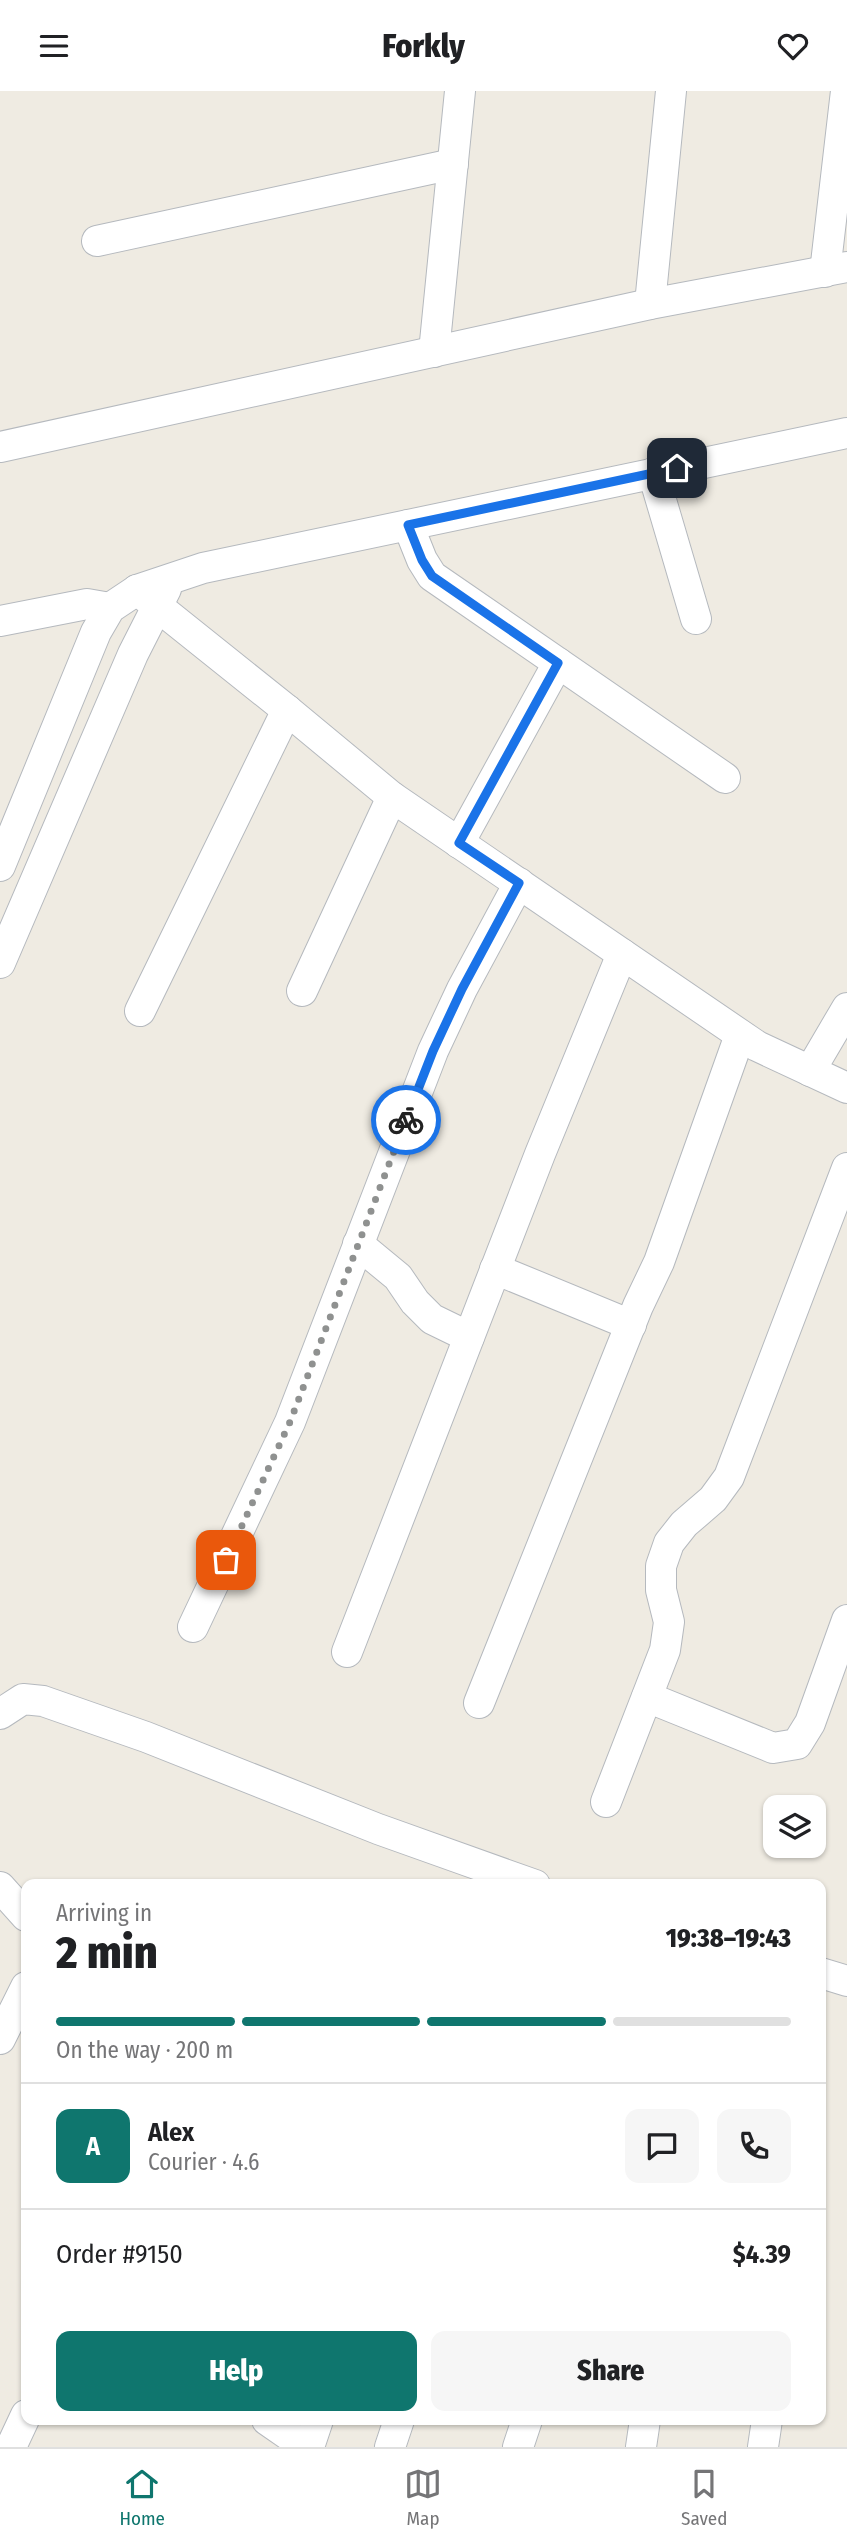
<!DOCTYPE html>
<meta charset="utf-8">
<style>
:root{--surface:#fff;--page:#f6f6f6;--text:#202124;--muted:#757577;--line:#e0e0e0;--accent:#0f766e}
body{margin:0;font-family:"Fira Sans Condensed",sans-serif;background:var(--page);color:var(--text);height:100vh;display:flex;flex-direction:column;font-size:26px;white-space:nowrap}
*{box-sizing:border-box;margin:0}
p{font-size:23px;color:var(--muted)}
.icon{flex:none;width:38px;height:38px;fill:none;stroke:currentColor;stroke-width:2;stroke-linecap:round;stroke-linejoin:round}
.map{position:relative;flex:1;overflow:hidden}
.details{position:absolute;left:21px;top:1788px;width:805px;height:546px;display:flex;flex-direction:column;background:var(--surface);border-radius:14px;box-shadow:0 2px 5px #0004}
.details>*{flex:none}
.buttons{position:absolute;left:763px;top:1704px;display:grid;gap:14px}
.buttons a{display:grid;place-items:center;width:63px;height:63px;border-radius:14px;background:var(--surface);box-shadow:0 2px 5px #0004;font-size:35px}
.pin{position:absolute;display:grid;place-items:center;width:60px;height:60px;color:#fff;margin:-30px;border-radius:14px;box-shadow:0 4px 10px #0006}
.courier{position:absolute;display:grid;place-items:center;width:70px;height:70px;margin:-35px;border:5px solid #1a73e8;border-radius:50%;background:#fff;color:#222;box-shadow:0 2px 9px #0007}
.overview em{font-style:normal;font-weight:800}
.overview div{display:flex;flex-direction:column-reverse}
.overview{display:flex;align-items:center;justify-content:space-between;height:119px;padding:0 35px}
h1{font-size:46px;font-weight:800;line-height:52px}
.bar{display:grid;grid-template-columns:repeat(4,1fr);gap:10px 7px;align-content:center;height:84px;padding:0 35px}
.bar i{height:9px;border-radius:5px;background:var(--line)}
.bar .active{background:var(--accent)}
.bar p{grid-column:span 4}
.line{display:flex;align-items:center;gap:18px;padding:0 35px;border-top:2px solid var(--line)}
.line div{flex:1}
.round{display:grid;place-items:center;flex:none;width:74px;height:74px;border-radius:14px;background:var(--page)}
.primary-button{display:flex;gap:14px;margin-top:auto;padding:14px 35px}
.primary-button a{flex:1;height:80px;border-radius:14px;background:var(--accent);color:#fff;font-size:28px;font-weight:800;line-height:80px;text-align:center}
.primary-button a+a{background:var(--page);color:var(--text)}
header{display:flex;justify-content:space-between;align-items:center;height:91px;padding:0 35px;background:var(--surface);font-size:32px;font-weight:800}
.tabs{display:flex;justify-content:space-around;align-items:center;height:98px;border-top:2px solid var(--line);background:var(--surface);font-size:19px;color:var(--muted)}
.tabs a{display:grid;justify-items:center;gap:4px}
.tabs .active{color:var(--accent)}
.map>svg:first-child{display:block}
</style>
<header><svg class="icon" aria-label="menu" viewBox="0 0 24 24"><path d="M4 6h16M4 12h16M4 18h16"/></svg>Forkly<svg class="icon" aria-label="heart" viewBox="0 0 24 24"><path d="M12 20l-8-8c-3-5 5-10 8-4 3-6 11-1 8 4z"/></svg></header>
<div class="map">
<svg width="847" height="2356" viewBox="0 0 847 2356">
<rect width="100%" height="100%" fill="#efebe2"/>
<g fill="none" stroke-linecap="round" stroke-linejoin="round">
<defs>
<g id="street">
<path d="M 97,150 L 453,73"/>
<path d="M 825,181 L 846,0"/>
<path d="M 650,213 L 671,0"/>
<path d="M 434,261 L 460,0"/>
<path d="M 0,356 L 650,213 L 847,176"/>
<path d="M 653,382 L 696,528"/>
<path d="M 408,434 L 422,469 L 432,485 L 725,687"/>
<path d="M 137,499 L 287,619 L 392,706 L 757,955 L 847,997"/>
<path d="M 0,530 L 87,513 L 110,517"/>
<path d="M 459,752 L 558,572"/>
<path d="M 0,775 L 96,541 L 110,517 L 137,499 L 203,477 L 847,342"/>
<path d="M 0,872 L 133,563 L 166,498"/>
<path d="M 302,900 L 392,706"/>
<path d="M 140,920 L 287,619"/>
<path d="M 810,980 L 847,917"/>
<path d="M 358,1153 L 398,1186 L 415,1211 L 432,1228 L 469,1246"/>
<path d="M 495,1178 L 631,1234"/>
<path d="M 193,1536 L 290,1331 L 433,960 L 462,898 L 519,792"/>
<path d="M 347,1561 L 540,1063 L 622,863"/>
<path d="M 647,1606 L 773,1657 L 797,1653 L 810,1632 L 847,1529"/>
<path d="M 479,1612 L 638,1215 L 659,1171 L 740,944"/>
<path d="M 0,1623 L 23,1608 L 43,1610 L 146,1646 L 378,1738 L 535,1794"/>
<path d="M 606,1711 L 665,1559 L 669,1531 L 661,1499 L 661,1475 L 669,1452 L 684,1433 L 713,1408 L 729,1386 L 847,1077"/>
<path d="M 0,1796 L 26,1825"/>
<path d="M 821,1882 L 847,1890"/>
<path d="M 0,1948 L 26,1896"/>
<path d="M 267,2329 L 306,2356"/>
<path d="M 11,2356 L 26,2324"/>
<path d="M 309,2356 L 318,2329"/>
<path d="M 390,2356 L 399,2329"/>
<path d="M 518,2356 L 527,2329"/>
<path d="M 641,2356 L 645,2329"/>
<path d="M 763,2356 L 767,2329"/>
</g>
</defs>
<!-- street casing -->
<use href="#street" stroke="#b5b9be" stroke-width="32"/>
<!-- street -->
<use href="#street" stroke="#fff" stroke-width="30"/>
</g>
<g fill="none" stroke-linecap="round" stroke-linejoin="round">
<!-- done -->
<path stroke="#8f9190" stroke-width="7" stroke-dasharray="0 12.6" d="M 226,1469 L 290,1331 L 406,1029"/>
<!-- route -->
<path stroke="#1a73e8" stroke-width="9" d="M 406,1029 L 433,960 L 462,898 L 519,792 L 459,752 L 558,572 L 432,485 L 422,469 L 408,434 L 677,377"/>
</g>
</svg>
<div class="buttons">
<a><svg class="icon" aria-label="layers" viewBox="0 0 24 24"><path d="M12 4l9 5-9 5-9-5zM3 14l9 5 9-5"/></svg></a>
</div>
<div class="pin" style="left:226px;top:1469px;background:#ea580c"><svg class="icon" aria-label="bag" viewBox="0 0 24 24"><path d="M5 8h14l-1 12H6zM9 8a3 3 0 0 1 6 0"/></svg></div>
<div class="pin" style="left:677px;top:377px;background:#1f2937"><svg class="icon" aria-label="home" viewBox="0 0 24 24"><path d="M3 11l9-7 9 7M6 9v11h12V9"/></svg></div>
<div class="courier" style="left:406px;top:1029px"><svg class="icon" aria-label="bike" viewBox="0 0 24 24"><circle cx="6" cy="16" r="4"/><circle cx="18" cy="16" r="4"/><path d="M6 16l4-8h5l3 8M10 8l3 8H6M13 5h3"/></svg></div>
<section class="details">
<div class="overview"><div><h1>2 min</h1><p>Arriving in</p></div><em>19:38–19:43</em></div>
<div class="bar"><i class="active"></i><i class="active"></i><i class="active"></i><i></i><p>On the way · 200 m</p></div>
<div class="line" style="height:126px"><b class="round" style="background:var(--accent);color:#fff">A</b><div><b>Alex</b><p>Courier · 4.6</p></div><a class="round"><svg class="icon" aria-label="chat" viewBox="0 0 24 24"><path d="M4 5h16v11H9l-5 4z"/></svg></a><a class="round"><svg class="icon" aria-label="phone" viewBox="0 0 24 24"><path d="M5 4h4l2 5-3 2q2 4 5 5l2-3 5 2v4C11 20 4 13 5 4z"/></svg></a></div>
<div class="line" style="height:91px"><div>Order #9150</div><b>$4.39</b></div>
<div class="primary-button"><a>Help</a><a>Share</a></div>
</section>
</div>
<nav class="tabs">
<a class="active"><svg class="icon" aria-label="home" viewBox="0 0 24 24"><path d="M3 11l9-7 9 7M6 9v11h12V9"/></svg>Home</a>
<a><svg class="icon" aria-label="map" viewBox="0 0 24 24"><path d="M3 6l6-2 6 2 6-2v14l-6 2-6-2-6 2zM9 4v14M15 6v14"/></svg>Map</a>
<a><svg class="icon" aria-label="saved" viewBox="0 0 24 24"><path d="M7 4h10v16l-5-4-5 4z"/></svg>Saved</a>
</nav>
